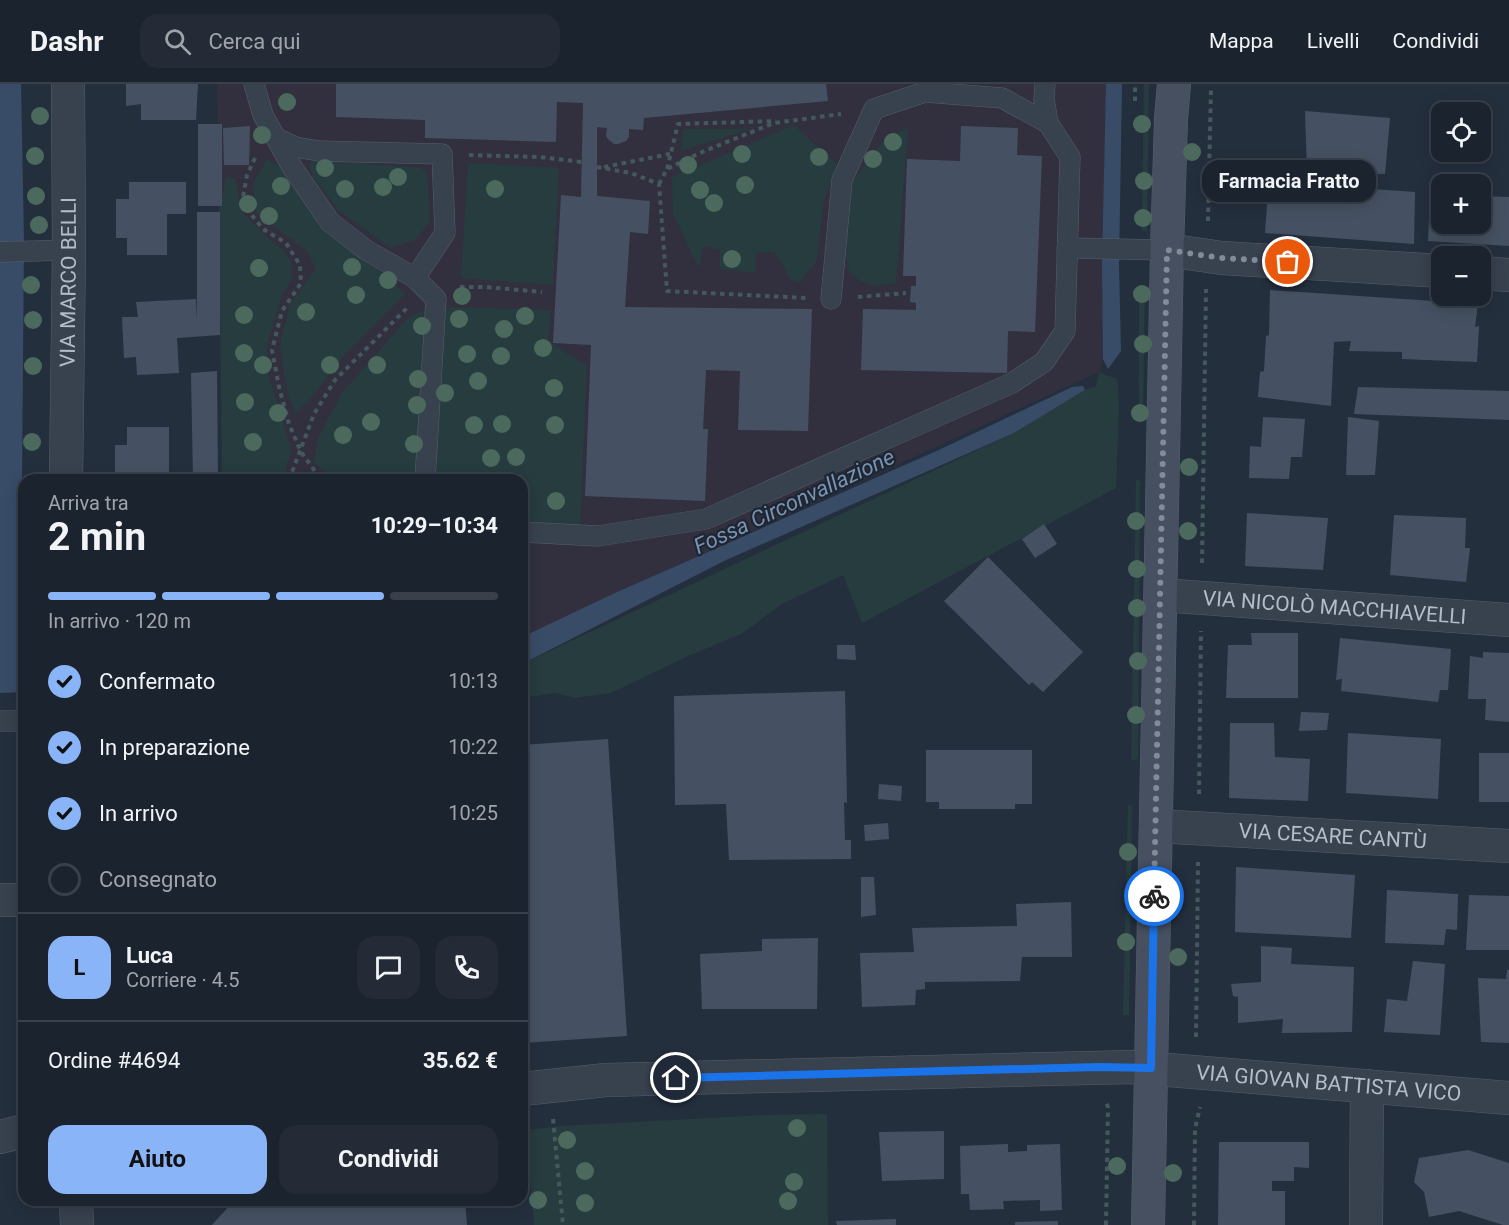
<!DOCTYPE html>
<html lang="it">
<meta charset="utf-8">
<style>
:root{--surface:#1b232e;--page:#242b36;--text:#f1f3f6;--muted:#a0a4aa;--line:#39404a;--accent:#8ab4f8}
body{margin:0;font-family:Roboto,sans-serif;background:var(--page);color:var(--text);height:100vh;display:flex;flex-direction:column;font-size:22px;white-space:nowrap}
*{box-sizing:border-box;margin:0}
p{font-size:20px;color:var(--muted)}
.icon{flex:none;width:33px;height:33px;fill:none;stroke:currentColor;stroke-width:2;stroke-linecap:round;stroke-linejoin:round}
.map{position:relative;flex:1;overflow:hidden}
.sheet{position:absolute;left:18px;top:390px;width:510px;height:732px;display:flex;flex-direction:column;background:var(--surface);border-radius:18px;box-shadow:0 3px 15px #0003,0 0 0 2px var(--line)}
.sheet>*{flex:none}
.tools{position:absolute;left:1431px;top:18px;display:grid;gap:12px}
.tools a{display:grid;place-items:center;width:60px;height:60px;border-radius:12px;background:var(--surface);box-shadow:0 3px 15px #0003,0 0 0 2px var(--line);font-size:30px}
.pin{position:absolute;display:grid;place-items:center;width:51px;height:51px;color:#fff;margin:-26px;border:3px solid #fff;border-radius:50%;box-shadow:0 2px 6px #0007}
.courier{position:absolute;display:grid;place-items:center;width:60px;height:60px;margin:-30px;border:4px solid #1a73e8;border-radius:50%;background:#fff;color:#222;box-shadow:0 2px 8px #0007}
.bubble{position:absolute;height:42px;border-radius:18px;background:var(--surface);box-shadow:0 3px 15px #0003,0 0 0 2px var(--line);font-size:20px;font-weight:700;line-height:42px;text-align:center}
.summary em{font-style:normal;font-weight:700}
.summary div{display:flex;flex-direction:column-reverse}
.summary{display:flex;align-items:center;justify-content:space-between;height:102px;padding:0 30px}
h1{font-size:39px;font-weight:700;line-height:45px}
.bar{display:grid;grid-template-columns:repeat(4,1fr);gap:9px 6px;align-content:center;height:72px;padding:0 30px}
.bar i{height:8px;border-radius:4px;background:var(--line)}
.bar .on{background:var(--accent)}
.bar p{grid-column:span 4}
.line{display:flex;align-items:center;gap:15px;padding:0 30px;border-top:2px solid var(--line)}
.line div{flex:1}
.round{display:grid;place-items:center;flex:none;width:63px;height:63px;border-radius:18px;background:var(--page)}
ol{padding:0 30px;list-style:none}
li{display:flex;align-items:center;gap:18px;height:66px}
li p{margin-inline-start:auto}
li .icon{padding:6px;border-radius:50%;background:var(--accent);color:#111;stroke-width:4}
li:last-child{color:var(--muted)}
li i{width:33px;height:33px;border:3px solid var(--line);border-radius:50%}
.cta{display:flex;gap:12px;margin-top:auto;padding:12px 30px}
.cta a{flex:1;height:69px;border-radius:18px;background:var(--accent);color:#111;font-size:24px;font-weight:700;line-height:69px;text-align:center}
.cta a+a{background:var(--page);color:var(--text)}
header{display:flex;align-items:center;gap:36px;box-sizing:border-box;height:84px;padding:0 30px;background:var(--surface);border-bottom:2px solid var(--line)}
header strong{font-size:28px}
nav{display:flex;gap:33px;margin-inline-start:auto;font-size:21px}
.search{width:420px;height:54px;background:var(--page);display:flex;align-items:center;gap:15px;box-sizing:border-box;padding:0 21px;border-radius:18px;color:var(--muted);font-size:22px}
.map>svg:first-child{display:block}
</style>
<header>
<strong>Dashr</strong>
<div class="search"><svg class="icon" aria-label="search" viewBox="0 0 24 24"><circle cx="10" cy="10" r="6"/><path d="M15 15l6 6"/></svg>Cerca qui</div>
<nav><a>Mappa</a><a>Livelli</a><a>Condividi</a></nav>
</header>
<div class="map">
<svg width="1509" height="1141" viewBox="0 0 1509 1141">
<rect width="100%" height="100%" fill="#242f3e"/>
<!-- medical -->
<path fill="#32303f" d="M 217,0 L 1107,0 L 1103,275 L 1099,288 L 522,553 L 522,396 L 222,396 Z"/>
<!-- green -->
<g fill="#263c3f">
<path d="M 1144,0 L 1149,0 L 1147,147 L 1142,146 Z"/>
<path d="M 794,41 L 837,80 L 824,117 L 816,178 L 800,198 L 790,195 L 780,176 L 773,168 L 756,169 L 755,189 L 720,185 L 720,166 L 703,162 L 699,185 L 673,129 L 672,93 Z"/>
<path d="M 908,44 L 896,199 L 875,202 L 860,197 L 849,187 L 846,170 L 851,99 L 887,53 Z"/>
<path d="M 683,45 L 750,45 L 681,67 Z"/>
<path d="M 267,75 L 280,82 L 326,146 L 361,169 L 405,210 L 346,269 L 315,309 L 296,330 L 288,312 L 280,261 L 290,221 L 316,184 L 306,166 L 256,129 L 253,100 Z"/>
<path d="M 314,76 L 421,84 L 427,89 L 430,136 L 421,149 L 414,156 L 391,164 L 338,126 L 313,93 L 309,81 Z"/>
<path d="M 468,79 L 559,84 L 553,201 L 461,194 Z"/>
<path d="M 226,94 L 235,94 L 242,128 L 268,154 L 285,168 L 291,178 L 292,194 L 281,213 L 267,261 L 269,293 L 291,364 L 284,396 L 222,396 L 219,127 Z"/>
<path d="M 1139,204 L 1145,204 L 1143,335 L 1139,335 Z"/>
<path d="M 445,223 L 551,226 L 548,256 L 561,266 L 587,281 L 580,441 L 548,442 L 532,438 L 522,427 L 522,396 L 430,396 Z"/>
<path d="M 424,226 L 417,385 L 418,396 L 337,396 L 314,379 L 318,354 L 342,309 L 409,233 Z"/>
<path d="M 1099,288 L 1117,295 L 1119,319 L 1116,404 L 862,539 L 843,491 L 782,520 L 741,550 L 688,572 L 611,609 L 575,614 L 555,609 L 522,614 L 522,580 L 1014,349 L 1085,306 L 1096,302 Z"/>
<path d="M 1136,396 L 1140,397 L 1138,675 L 1131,677 Z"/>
<path d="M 1128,721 L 1132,722 L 1129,931 L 1123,931 Z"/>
<path d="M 827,1030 L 828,1141 L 534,1141 L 526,1046 L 561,1042 L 766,1031 Z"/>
</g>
<!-- water -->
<g fill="#394c67">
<path d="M 0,0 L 21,0 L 24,158 L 22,397 L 18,584 L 24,584 L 24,608 L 0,609 Z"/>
<path d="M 1106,0 L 1122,0 L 1119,181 L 1121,267 L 1108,285 L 1103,275 L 1102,181 Z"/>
<path d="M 1083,302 L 1085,306 L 1014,349 L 724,477 L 522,580 L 522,553 L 615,509 L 941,365 L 1072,303 Z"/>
</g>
<!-- building -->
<g fill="#455162">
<path d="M 126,0 L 198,0 L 196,36 L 141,36 L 141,20 L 126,22 Z"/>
<path d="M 336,0 L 826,0 L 828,17 L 644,34 L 643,46 L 629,45 L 629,53 L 626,57 L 618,60 L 614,60 L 608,55 L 606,52 L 607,44 L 597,43 L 597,112 L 650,117 L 648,150 L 630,148 L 625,223 L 812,225 L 808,347 L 738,346 L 740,287 L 706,286 L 703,345 L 708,345 L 705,417 L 585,412 L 591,261 L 553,259 L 561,111 L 581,113 L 583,19 L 557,18 L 556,58 L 425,54 L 425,36 L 336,33 Z"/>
<path d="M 1305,27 L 1390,34 L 1385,90 L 1307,88 Z"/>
<rect x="198" y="40" width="24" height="82"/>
<path d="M 250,42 L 249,81 L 224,81 L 223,44 Z"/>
<path d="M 961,42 L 1018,44 L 1017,71 L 1042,72 L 1035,248 L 1008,247 L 1007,289 L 861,286 L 863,225 L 916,226 L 916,219 L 910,218 L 911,202 L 916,202 L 916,192 L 903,192 L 907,75 L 960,77 Z"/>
<path d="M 1269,93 L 1300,95 L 1300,100 L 1415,108 L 1414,160 L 1265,149 Z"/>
<path d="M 129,98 L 186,98 L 186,130 L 167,130 L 167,171 L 127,171 L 127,154 L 116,154 L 116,115 L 129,115 Z"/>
<path d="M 1430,109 L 1442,109 L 1442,140 L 1480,140 L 1480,112 L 1509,113 L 1509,162 L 1428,157 Z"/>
<path d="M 197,128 L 220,128 L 220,251 L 177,254 L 179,289 L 137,291 L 136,273 L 124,274 L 122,233 L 138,233 L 136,218 L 196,215 L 197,237 Z"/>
<path d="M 1270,206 L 1478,220 L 1475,243 L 1479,242 L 1477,278 L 1402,275 L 1402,268 L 1349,267 L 1351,257 L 1334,258 L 1331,322 L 1258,313 L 1260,288 L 1264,287 L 1266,252 L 1269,251 Z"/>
<path d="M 217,287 L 218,396 L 193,396 L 191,289 Z"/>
<path d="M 1358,303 L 1509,307 L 1509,336 L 1354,330 Z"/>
<path d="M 1263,333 L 1305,335 L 1302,373 L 1291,373 L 1289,395 L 1249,394 L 1250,362 L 1261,363 Z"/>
<path d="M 1348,333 L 1379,337 L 1375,391 L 1346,391 Z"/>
<path d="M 127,343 L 169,343 L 169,396 L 115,396 L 115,361 L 127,361 Z"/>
<path d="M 1247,429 L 1328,434 L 1323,486 L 1245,482 Z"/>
<path d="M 1394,431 L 1466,434 L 1465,464 L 1470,464 L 1466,498 L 1390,491 Z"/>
<path d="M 1044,440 L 1057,460 L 1035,474 L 1022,455 Z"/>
<path d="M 988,473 L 1083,568 L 1043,608 L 1032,598 L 1029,601 L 944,517 Z"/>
<path d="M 1251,549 L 1298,549 L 1298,614 L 1226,614 L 1228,561 L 1252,561 Z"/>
<path d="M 1340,554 L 1451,565 L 1448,606 L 1440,606 L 1438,618 L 1341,607 L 1342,595 L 1336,596 Z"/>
<path d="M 837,561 L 855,561 L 856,576 L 837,575 Z"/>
<path d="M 1483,568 L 1509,569 L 1509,638 L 1485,636 L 1486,615 L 1468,615 L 1470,572 L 1483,574 Z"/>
<path d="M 845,607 L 847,719 L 844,718 L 845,756 L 851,756 L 851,775 L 729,776 L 726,720 L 675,721 L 674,612 Z"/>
<path d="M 1301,628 L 1329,629 L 1327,646 L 1299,647 Z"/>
<path d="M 1230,639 L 1274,639 L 1275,673 L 1310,675 L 1308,717 L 1229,714 Z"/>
<path d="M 1348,649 L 1441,655 L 1438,715 L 1346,709 Z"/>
<path d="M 608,655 L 627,952 L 522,959 L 522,661 Z"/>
<path d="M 926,666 L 1032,666 L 1032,720 L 1015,720 L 1015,725 L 939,725 L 939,718 L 926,718 Z"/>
<rect x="1479" y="669" width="30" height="49"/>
<path d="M 879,700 L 902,702 L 901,717 L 878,715 Z"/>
<path d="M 888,739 L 889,755 L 865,757 L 864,741 Z"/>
<path d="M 1236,783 L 1355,791 L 1351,854 L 1235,848 Z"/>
<path d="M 861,793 L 874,793 L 876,831 L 861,833 Z"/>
<path d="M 1387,806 L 1458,810 L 1457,846 L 1446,845 L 1444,861 L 1385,859 Z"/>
<path d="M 1469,811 L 1509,812 L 1509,866 L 1466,866 Z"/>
<path d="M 1071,818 L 1072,873 L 1022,873 L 1020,897 L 925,898 L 925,905 L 916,906 L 915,921 L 862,923 L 860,869 L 914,868 L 912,844 L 1017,842 L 1016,820 Z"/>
<path d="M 818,854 L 817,925 L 702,925 L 700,870 L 762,867 L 762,855 Z"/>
<path d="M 1261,862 L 1292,864 L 1291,880 L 1354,883 L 1352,948 L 1282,949 L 1283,935 L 1238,939 L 1238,913 L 1233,912 L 1231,900 L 1261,898 Z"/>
<path d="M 1413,877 L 1445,880 L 1440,951 L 1384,948 L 1387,915 L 1407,917 Z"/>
<path d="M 1507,886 L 1509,886 L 1509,959 L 1481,958 L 1478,894 L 1506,895 Z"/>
<path d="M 944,1047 L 944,1095 L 882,1097 L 879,1048 Z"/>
<path d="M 1219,1058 L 1309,1058 L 1309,1084 L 1294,1083 L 1294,1097 L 1272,1097 L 1272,1107 L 1285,1107 L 1285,1141 L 1218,1141 Z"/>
<path d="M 1008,1060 L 1008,1068 L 1027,1067 L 1027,1061 L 1060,1060 L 1062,1126 L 1040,1127 L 1040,1116 L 1003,1117 L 1004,1125 L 970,1126 L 969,1110 L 961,1110 L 960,1062 Z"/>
<path d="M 1468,1066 L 1509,1079 L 1509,1141 L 1503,1141 L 1459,1127 L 1429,1133 L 1424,1108 L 1414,1098 L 1419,1074 Z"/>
<path d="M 290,1116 L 465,1116 L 467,1141 L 212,1141 L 231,1120 Z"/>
<path d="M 896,1135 L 896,1141 L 837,1141 L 836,1137 Z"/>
<path d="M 1058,1137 L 1058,1141 L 1015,1141 L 1015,1138 Z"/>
</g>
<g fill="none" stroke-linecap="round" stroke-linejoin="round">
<defs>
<g id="lane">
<path d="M 254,0 L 263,31 L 292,83 L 330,138 L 366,166 L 415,194 L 445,149 L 442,70 L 319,67 L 295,63 L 276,54"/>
<path d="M 1045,0 L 1044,15 L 1048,39"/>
<path d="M 1067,164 L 1167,166"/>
<path d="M 0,168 L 69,166"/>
<path d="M 415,194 L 436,215 L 425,396"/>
<path d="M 522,448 L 598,452 L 706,435 L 1012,299 L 1044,278 L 1065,247 L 1070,73 L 1048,39 L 1002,14 L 925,8 L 874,25 L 842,96 L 831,215"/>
<path d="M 0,637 L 24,637"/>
</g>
<g id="street">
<path d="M 1167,166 L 1222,174 L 1442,187"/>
<path d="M 1480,189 L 1509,191"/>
<path id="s1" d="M 66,396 L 69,166 L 68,0"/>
<path id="s2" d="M 1161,511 L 1509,536"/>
<path id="s3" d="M 1156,742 L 1509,762"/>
<path d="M 0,816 L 24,816"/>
<path id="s4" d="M 522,1005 L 606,996 L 1132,983 L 1509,1014"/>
<path d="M 0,1053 L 24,1047"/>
<path d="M 76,1116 L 77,1141"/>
<path d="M 1366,1141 L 1367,1002"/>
</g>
<path id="secondary" d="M 1148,1141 L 1167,166 L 1171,35 L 1174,0"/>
</defs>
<!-- lane casing -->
<use href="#lane" stroke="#565f6c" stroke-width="21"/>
<!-- street casing -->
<use href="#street" stroke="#565f6c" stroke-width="34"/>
<!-- secondary casing -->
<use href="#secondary" stroke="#565f6c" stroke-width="34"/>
<!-- path -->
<g stroke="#44595c" stroke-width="4" stroke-dasharray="4.5 4.5" stroke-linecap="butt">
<path d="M 1135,17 L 1135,0"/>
<path d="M 469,71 L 540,73 L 582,78"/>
<path d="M 255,74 L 247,91 L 242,119 L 263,145 L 286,159 L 300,181 L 301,199 L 282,227 L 272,266 L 279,303 L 289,340 L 301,368 L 317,390 L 324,396"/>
<path d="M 597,83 L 631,89 L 659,100 L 667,207 L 806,214"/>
<path d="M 604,83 L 670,70"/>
<path d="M 667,85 L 678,40 L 776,37"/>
<path d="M 659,100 L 667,85 L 702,68 L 774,39 L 841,30"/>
<path d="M 1208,137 L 1211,4"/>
<path d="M 460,203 L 486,203 L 542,208"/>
<path d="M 858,213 L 906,209"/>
<path d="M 289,396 L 314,330 L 335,296 L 407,224"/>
<path d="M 1202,479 L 1206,205"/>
<path d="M 1199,710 L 1201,547"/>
<path d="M 1196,953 L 1198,778"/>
<path d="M 553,1035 L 563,1141"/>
<path d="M 1106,1141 L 1108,1023 L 1106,1018"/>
<path d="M 1194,1141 L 1195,1045 L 1200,1023"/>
</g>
<!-- lane -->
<use href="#lane" stroke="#38414e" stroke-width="20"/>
<!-- street -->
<use href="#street" stroke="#38414e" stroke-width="33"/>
<!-- secondary -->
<use href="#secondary" stroke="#465061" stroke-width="33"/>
</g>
<!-- trees -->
<g fill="#4b6a5d">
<circle cx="287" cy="18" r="9"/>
<circle cx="40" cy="32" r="9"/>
<circle cx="1142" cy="40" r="9"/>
<circle cx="262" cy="51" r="9"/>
<circle cx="893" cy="58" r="9"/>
<circle cx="1192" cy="68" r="9"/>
<circle cx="742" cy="70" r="9"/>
<circle cx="35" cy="72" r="9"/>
<circle cx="819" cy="73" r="9"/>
<circle cx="873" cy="75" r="9"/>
<circle cx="688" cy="81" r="9"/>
<circle cx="325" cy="84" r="9"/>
<circle cx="398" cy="93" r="9"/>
<circle cx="1144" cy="97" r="9"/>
<circle cx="745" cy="101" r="9"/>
<circle cx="281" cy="102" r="9"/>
<circle cx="383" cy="103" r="9"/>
<circle cx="345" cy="105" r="9"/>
<circle cx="495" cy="105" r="9"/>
<circle cx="700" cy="106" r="9"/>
<circle cx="36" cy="112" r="9"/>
<circle cx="714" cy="119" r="9"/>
<circle cx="248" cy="120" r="9"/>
<circle cx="269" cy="132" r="9"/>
<circle cx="1143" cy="134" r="9"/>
<circle cx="39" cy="141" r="9"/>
<circle cx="732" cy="175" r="9"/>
<circle cx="352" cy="183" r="9"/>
<circle cx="259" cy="184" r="9"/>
<circle cx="388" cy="196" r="9"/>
<circle cx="31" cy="201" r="9"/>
<circle cx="1142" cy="210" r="9"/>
<circle cx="356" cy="211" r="9"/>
<circle cx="462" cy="212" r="9"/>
<circle cx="306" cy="228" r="9"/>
<circle cx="244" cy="231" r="9"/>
<circle cx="525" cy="232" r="9"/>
<circle cx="459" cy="235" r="9"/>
<circle cx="33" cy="236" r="9"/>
<circle cx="422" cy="242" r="9"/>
<circle cx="504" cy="245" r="9"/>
<circle cx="1143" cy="260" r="9"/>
<circle cx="543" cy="264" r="9"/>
<circle cx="244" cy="269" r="9"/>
<circle cx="467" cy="270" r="9"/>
<circle cx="501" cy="272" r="9"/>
<circle cx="263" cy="281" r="9"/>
<circle cx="330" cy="281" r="9"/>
<circle cx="377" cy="281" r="9"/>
<circle cx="33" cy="282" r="9"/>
<circle cx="418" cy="295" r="9"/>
<circle cx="478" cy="297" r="9"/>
<circle cx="554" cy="304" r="9"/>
<circle cx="445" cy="309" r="9"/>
<circle cx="245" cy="318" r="9"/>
<circle cx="417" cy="321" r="9"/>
<circle cx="278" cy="329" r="9"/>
<circle cx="1140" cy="329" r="9"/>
<circle cx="371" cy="338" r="9"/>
<circle cx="502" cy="340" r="9"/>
<circle cx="474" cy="341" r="9"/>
<circle cx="555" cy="341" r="9"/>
<circle cx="343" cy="351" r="9"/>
<circle cx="32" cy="358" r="9"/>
<circle cx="253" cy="358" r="9"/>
<circle cx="414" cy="360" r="9"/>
<circle cx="516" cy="373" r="9"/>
<circle cx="491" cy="374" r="9"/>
<circle cx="1189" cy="383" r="9"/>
<circle cx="556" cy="417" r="9"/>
<circle cx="1136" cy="437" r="9"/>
<circle cx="1188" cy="447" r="9"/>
<circle cx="1137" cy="485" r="9"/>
<circle cx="1137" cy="524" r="9"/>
<circle cx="1138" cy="577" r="9"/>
<circle cx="1136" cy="631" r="9"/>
<circle cx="1128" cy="768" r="9"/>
<circle cx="1126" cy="858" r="9"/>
<circle cx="1178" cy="873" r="9"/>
<circle cx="797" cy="1044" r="9"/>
<circle cx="567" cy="1056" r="9"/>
<circle cx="1117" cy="1082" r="9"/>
<circle cx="585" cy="1087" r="9"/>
<circle cx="1173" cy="1089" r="9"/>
<circle cx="794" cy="1098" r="9"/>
<circle cx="538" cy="1116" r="9"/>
<circle cx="788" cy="1117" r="9"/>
<circle cx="585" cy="1119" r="9"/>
</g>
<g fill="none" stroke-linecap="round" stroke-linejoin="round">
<!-- done -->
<path stroke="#828b98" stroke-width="6" stroke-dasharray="0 10.8" d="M 1154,812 L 1167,166 L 1222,174 L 1288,178"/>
<!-- route -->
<path stroke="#1a73e8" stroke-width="8" d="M 676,994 L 1098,983 L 1151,984 L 1154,812"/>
</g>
<g text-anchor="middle" stroke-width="4.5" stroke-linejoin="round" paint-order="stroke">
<!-- street labels -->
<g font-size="21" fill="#b4bcc9" stroke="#1d2633">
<text dy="7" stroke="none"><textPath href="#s1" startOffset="198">VIA MARCO BELLI</textPath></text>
<text dy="7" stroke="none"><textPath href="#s2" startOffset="174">VIA NICOLÒ MACCHIAVELLI</textPath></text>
<text dy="7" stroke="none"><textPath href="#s3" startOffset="177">VIA CESARE CANTÙ</textPath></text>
<text dy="7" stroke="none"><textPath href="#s4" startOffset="808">VIA GIOVAN BATTISTA VICO</textPath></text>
</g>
<!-- water labels -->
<g font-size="22" font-style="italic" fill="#7c92b1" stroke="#1d2633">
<text transform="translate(794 417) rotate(-25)" y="8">Fossa Circonvallazione</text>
</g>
</g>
</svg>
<div class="tools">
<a><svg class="icon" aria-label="locate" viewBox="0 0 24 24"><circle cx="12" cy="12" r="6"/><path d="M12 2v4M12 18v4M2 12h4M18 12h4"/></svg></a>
<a>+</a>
<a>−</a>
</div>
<div class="pin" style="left:1288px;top:178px;background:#ea580c"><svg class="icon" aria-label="bag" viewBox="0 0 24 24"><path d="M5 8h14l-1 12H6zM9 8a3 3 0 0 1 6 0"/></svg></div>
<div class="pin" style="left:676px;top:994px;background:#1f2937"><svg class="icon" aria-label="home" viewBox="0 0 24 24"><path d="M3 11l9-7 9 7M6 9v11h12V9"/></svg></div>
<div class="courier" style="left:1154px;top:812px"><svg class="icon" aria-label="bike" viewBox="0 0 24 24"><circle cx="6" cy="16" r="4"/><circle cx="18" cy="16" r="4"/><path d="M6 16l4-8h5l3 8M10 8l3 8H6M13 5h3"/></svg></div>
<div class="bubble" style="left:1202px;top:76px;width:174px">Farmacia Fratto</div>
<section class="sheet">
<div class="summary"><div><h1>2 min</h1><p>Arriva tra</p></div><em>10:29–10:34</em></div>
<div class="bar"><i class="on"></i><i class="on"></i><i class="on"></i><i></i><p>In arrivo · 120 m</p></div>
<ol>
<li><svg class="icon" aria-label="check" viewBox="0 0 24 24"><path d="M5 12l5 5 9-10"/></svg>Confermato<p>10:13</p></li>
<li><svg class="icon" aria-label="check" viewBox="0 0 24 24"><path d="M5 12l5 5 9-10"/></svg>In preparazione<p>10:22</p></li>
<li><svg class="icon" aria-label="check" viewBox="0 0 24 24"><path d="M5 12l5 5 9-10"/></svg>In arrivo<p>10:25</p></li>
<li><i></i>Consegnato</li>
</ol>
<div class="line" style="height:108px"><b class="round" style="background:var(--accent);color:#111">L</b><div><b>Luca</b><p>Corriere · 4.5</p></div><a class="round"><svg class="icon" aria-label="chat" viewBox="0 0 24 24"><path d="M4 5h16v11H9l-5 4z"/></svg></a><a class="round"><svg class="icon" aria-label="phone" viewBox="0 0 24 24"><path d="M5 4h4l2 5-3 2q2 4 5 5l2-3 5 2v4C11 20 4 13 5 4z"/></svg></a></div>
<div class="line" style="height:78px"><div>Ordine #4694</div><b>35.62 €</b></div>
<div class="cta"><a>Aiuto</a><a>Condividi</a></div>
</section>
</div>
